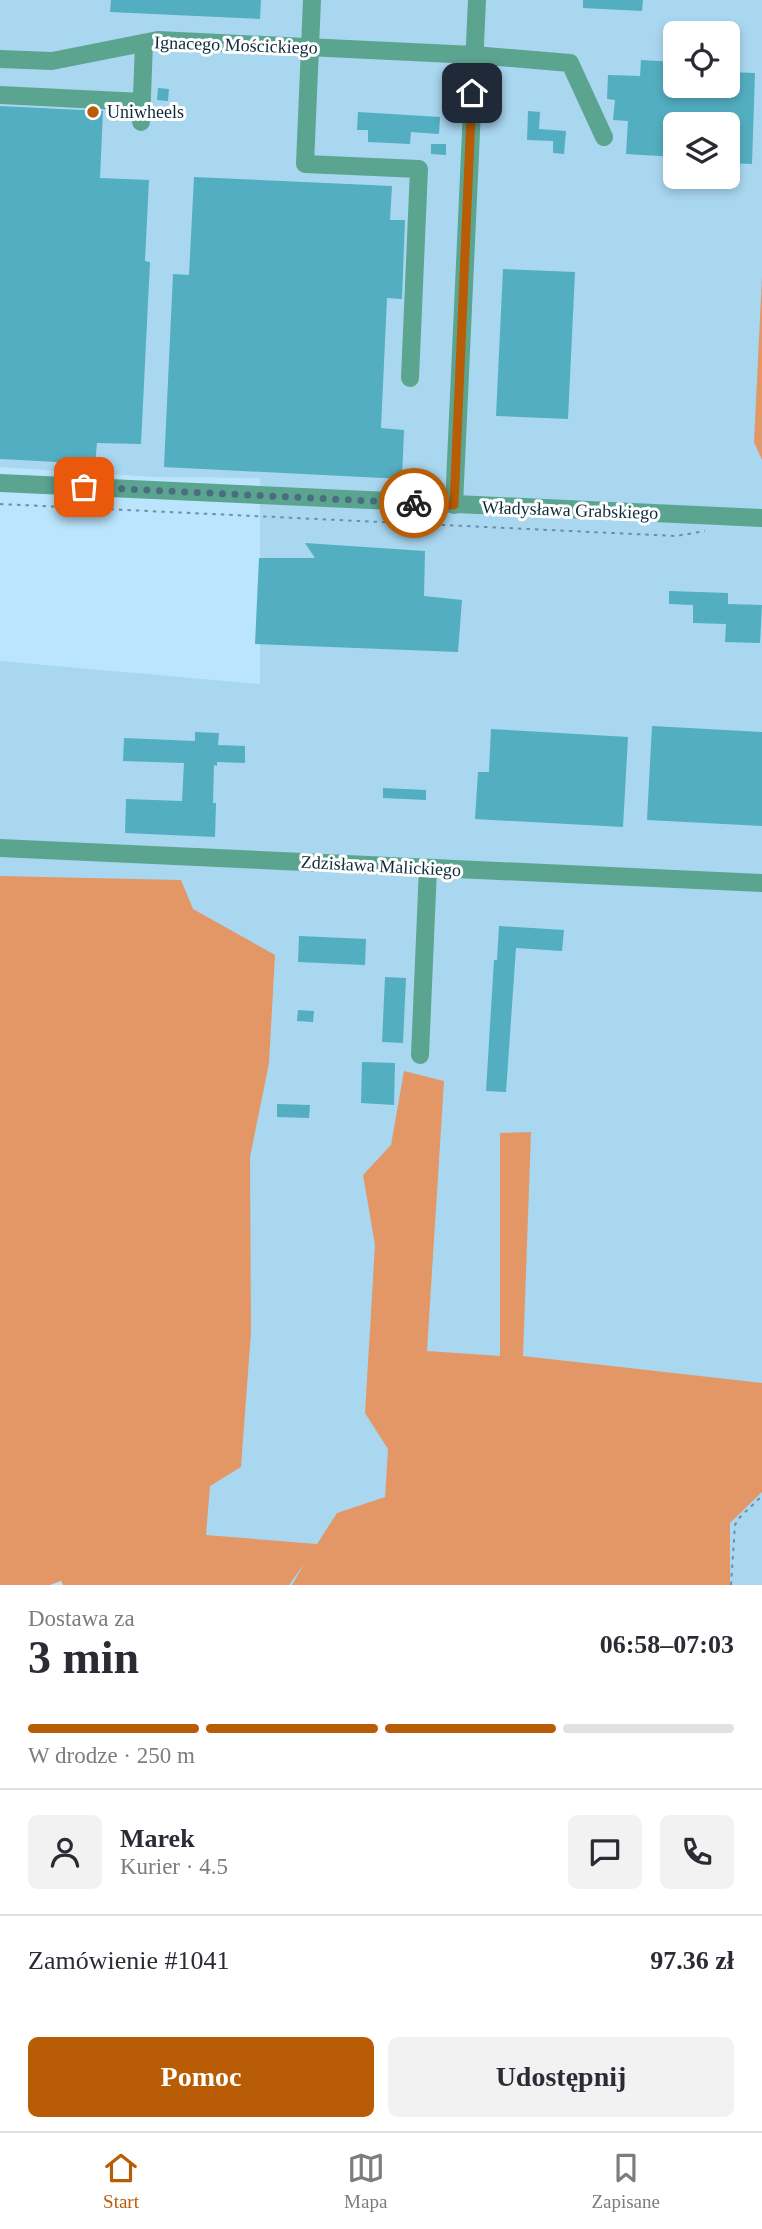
<!DOCTYPE html>
<html lang="pl">
<meta charset="utf-8">
<style>
:root{--surface:#fff;--page:#f2f2f3;--text:#2b2b33;--muted:#7c7c81;--line:#e1e1e2;--accent:#b85c06}
body{margin:0;font-family:"Times New Roman",serif;background:var(--page);color:var(--text);height:100vh;display:flex;flex-direction:column;font-size:26px;white-space:nowrap}
*{box-sizing:border-box;margin:0}
p{font-size:23px;color:var(--muted)}
.icon{flex:none;width:38px;height:38px;fill:none;stroke:currentColor;stroke-width:2;stroke-linecap:round;stroke-linejoin:round}
.map{position:relative;height:1585px;overflow:hidden}
.details{display:flex;flex-direction:column;background:var(--surface);flex:1}
.details>*{flex:none}
.buttons{position:absolute;left:663px;top:21px;display:grid;gap:14px}
.buttons a{display:grid;place-items:center;width:77px;height:77px;border-radius:10px;background:var(--surface);box-shadow:0 4px 10px #0003;font-size:35px}
.pin{position:absolute;display:grid;place-items:center;width:60px;height:60px;color:#fff;margin:-30px;border-radius:14px;box-shadow:0 4px 10px #0006}
.courier{position:absolute;display:grid;place-items:center;width:70px;height:70px;margin:-35px;border:5px solid #b85c06;border-radius:50%;background:#fff;color:#222;box-shadow:0 2px 9px #0007}
.overview em{font-style:normal;font-weight:700}
.overview div{display:flex;flex-direction:column-reverse}
.overview{display:flex;align-items:center;justify-content:space-between;height:119px;padding:0 28px}
h1{font-size:46px;font-weight:700;line-height:52px}
.bar{display:grid;grid-template-columns:repeat(4,1fr);gap:10px 7px;align-content:center;height:84px;padding:0 28px}
.bar i{height:9px;border-radius:5px;background:var(--line)}
.bar .selected{background:var(--accent)}
.bar p{grid-column:span 4}
.line{display:flex;align-items:center;gap:18px;padding:0 28px;border-top:2px solid var(--line)}
.line div{flex:1}
.round{display:grid;place-items:center;flex:none;width:74px;height:74px;border-radius:10px;background:var(--page)}
.cta{display:flex;gap:14px;margin-top:auto;padding:14px 28px}
.cta a{flex:1;height:80px;border-radius:10px;background:var(--accent);color:#fff;font-size:28px;font-weight:700;line-height:80px;text-align:center}
.cta a+a{background:var(--page);color:var(--text)}
.tab-bar{display:flex;justify-content:space-around;align-items:center;height:98px;border-top:2px solid var(--line);background:var(--surface);font-size:19px;color:var(--muted)}
.tab-bar a{display:grid;justify-items:center;gap:4px}
.tab-bar .selected{color:var(--accent)}
.map>svg:first-child{display:block}
</style>
<div class="map">
<svg width="762" height="1585" viewBox="0 0 762 1585">
<rect width="100%" height="100%" fill="#bbe5fd"/>
<!-- built -->
<path fill="#a9d7f0" fill-rule="evenodd" d="M 0,0 L 762,0 L 762,1585 L 209,1585 L 0,1048 L 0,661 L 260,684 L 260,478 L 156,477 L 0,467 ZM 676,33 L 728,33 L 728,86 L 676,86 ZM 676,124 L 728,124 L 728,177 L 676,177 Z"/>
<!-- green -->
<g fill="#e39766">
<path d="M 762,277 L 762,460 L 754,442 Z"/>
<path d="M 0,876 L 181,880 L 193,909 L 275,955 L 269,1063 L 250,1157 L 251,1332 L 241,1467 L 210,1486 L 206,1535 L 317,1544 L 337,1513 L 385,1497 L 388,1449 L 365,1413 L 375,1245 L 363,1175 L 391,1145 L 404,1071 L 444,1081 L 427,1351 L 500,1356 L 500,1133 L 531,1132 L 523,1356 L 762,1383 L 762,1492 L 730,1523 L 730,1585 L 292,1585 L 304,1564 L 289,1585 L 63,1585 L 61,1581 L 50,1585 L 0,1585 Z"/>
</g>
<!-- building -->
<g fill="#53aec1">
<path d="M 111,0 L 261,0 L 260,19 L 110,12 Z"/>
<path d="M 583,0 L 643,0 L 642,11 L 583,8 Z"/>
<path d="M 641,60 L 676,62 L 676,86 L 728,86 L 728,72 L 755,73 L 752,164 L 728,163 L 728,124 L 676,124 L 676,157 L 626,154 L 628,121 L 613,120 L 615,100 L 607,99 L 608,75 L 640,76 Z"/>
<path d="M 158,88 L 169,89 L 168,101 L 157,100 Z"/>
<path d="M 0,106 L 103,111 L 100,178 L 149,180 L 145,261 L 150,262 L 141,444 L 97,443 L 95,464 L 0,459 Z"/>
<path d="M 528,111 L 540,112 L 539,129 L 566,131 L 564,154 L 553,153 L 553,141 L 527,140 Z"/>
<path d="M 358,112 L 440,117 L 439,134 L 411,132 L 410,144 L 368,142 L 368,130 L 357,130 Z"/>
<path d="M 431,144 L 446,144 L 446,155 L 431,154 Z"/>
<path d="M 194,177 L 392,186 L 390,220 L 405,220 L 402,299 L 387,298 L 381,428 L 404,430 L 402,479 L 164,467 L 173,274 L 189,275 Z"/>
<path d="M 503,269 L 575,272 L 568,419 L 496,416 Z"/>
<path d="M 305,543 L 425,551 L 424,596 L 462,600 L 458,652 L 255,644 L 259,558 L 315,558 Z"/>
<path d="M 669,591 L 728,593 L 728,604 L 762,605 L 760,643 L 725,642 L 726,624 L 693,623 L 693,605 L 669,604 Z"/>
<path d="M 652,726 L 762,732 L 762,826 L 647,820 Z"/>
<path d="M 491,729 L 628,737 L 623,827 L 475,819 L 478,772 L 489,772 Z"/>
<path d="M 195,732 L 219,733 L 218,745 L 245,746 L 245,763 L 217,762 L 217,766 L 214,765 L 213,803 L 216,803 L 215,837 L 125,833 L 126,799 L 182,801 L 184,763 L 123,761 L 124,738 L 195,741 Z"/>
<path d="M 383,788 L 426,790 L 426,800 L 383,798 Z"/>
<path d="M 499,926 L 564,930 L 562,951 L 516,948 L 506,1092 L 486,1091 L 494,960 L 497,960 Z"/>
<path d="M 299,936 L 366,939 L 365,965 L 298,962 Z"/>
<path d="M 385,977 L 406,978 L 403,1043 L 382,1042 Z"/>
<path d="M 298,1010 L 314,1011 L 313,1022 L 297,1021 Z"/>
<path d="M 362,1062 L 395,1063 L 394,1105 L 361,1103 Z"/>
<path d="M 277,1104 L 310,1105 L 309,1118 L 277,1117 Z"/>
</g>
<g fill="none" stroke-linecap="round" stroke-linejoin="round">
<!-- path -->
<g stroke="#6b90a4" stroke-width="2" stroke-dasharray="3.5 5" stroke-linecap="butt">
<path d="M 0,504 L 676,536 L 705,531"/>
<path d="M 731,1585 L 735,1525 L 738,1519 L 762,1496"/>
</g>
<!-- minor -->
<g stroke="#5ba48f" stroke-width="18">
<path d="M 312,0 L 305,164 L 419,169 L 410,378"/>
<path d="M 0,59 L 52,61 L 158,40 L 474,55 L 570,63 L 604,137"/>
<path d="M 0,95 L 142,102"/>
<path d="M 141,122 L 144,43"/>
<path d="M 0,483 L 762,518"/>
<path d="M 454,505 L 477,0"/>
<path d="M 0,848 L 762,883"/>
<path d="M 420,1055 L 428,868"/>
</g>
</g>
<g fill="none" stroke-linecap="round" stroke-linejoin="round">
<!-- done -->
<path stroke="#4a6d7f" stroke-width="7" stroke-dasharray="0 12.6" d="M 84,487 L 414,503"/>
<!-- route -->
<path stroke="#b85c06" stroke-width="9" d="M 414,503 L 454,505 L 472,93"/>
</g>
<!-- markers -->
<circle fill="#b85c06" stroke="#fff" stroke-width="2.5" cx="93" cy="112" r="7"/>
<g text-anchor="middle" stroke-width="6" stroke-linejoin="round" paint-order="stroke">
<!-- street labels -->
<g font-size="18" fill="#0d2c3b" stroke="#fff">
<text transform="translate(236 45) rotate(2)" y="6">Ignacego Mościckiego</text>
<text transform="translate(570 510) rotate(2)" y="6">Władysława Grabskiego</text>
<text transform="translate(381 866) rotate(3)" y="6">Zdzisława Malickiego</text>
</g>
<!-- poi labels -->
<g font-size="18" fill="#0d2c3b" stroke="#fff" text-anchor="start">
<text x="107" y="118">Uniwheels</text>
</g>
</g>
</svg>
<div class="buttons">
<a><svg class="icon" aria-label="locate" viewBox="0 0 24 24"><circle cx="12" cy="12" r="6"/><path d="M12 2v4M12 18v4M2 12h4M18 12h4"/></svg></a>
<a><svg class="icon" aria-label="layers" viewBox="0 0 24 24"><path d="M12 4l9 5-9 5-9-5zM3 14l9 5 9-5"/></svg></a>
</div>
<div class="pin" style="left:84px;top:487px;background:#ea580c"><svg class="icon" aria-label="bag" viewBox="0 0 24 24"><path d="M5 8h14l-1 12H6zM9 8a3 3 0 0 1 6 0"/></svg></div>
<div class="pin" style="left:472px;top:93px;background:#1f2937"><svg class="icon" aria-label="home" viewBox="0 0 24 24"><path d="M3 11l9-7 9 7M6 9v11h12V9"/></svg></div>
<div class="courier" style="left:414px;top:503px"><svg class="icon" aria-label="bike" viewBox="0 0 24 24"><circle cx="6" cy="16" r="4"/><circle cx="18" cy="16" r="4"/><path d="M6 16l4-8h5l3 8M10 8l3 8H6M13 5h3"/></svg></div>
</div>
<section class="details">
<div class="overview"><div><h1>3 min</h1><p>Dostawa za</p></div><em>06:58–07:03</em></div>
<div class="bar"><i class="selected"></i><i class="selected"></i><i class="selected"></i><i></i><p>W drodze · 250 m</p></div>
<div class="line" style="height:126px"><a class="round"><svg class="icon" aria-label="person" viewBox="0 0 24 24"><circle cx="12" cy="8" r="4"/><path d="M4 21q1-7 8-7t8 7"/></svg></a><div><b>Marek</b><p>Kurier · 4.5</p></div><a class="round"><svg class="icon" aria-label="chat" viewBox="0 0 24 24"><path d="M4 5h16v11H9l-5 4z"/></svg></a><a class="round"><svg class="icon" aria-label="phone" viewBox="0 0 24 24"><path d="M5 4h4l2 5-3 2q2 4 5 5l2-3 5 2v4C11 20 4 13 5 4z"/></svg></a></div>
<div class="line" style="height:91px"><div>Zamówienie #1041</div><b>97.36 zł</b></div>
<div class="cta"><a>Pomoc</a><a>Udostępnij</a></div>
</section>
<nav class="tab-bar">
<a class="selected"><svg class="icon" aria-label="home" viewBox="0 0 24 24"><path d="M3 11l9-7 9 7M6 9v11h12V9"/></svg>Start</a>
<a><svg class="icon" aria-label="map" viewBox="0 0 24 24"><path d="M3 6l6-2 6 2 6-2v14l-6 2-6-2-6 2zM9 4v14M15 6v14"/></svg>Mapa</a>
<a><svg class="icon" aria-label="saved" viewBox="0 0 24 24"><path d="M7 4h10v16l-5-4-5 4z"/></svg>Zapisane</a>
</nav>
